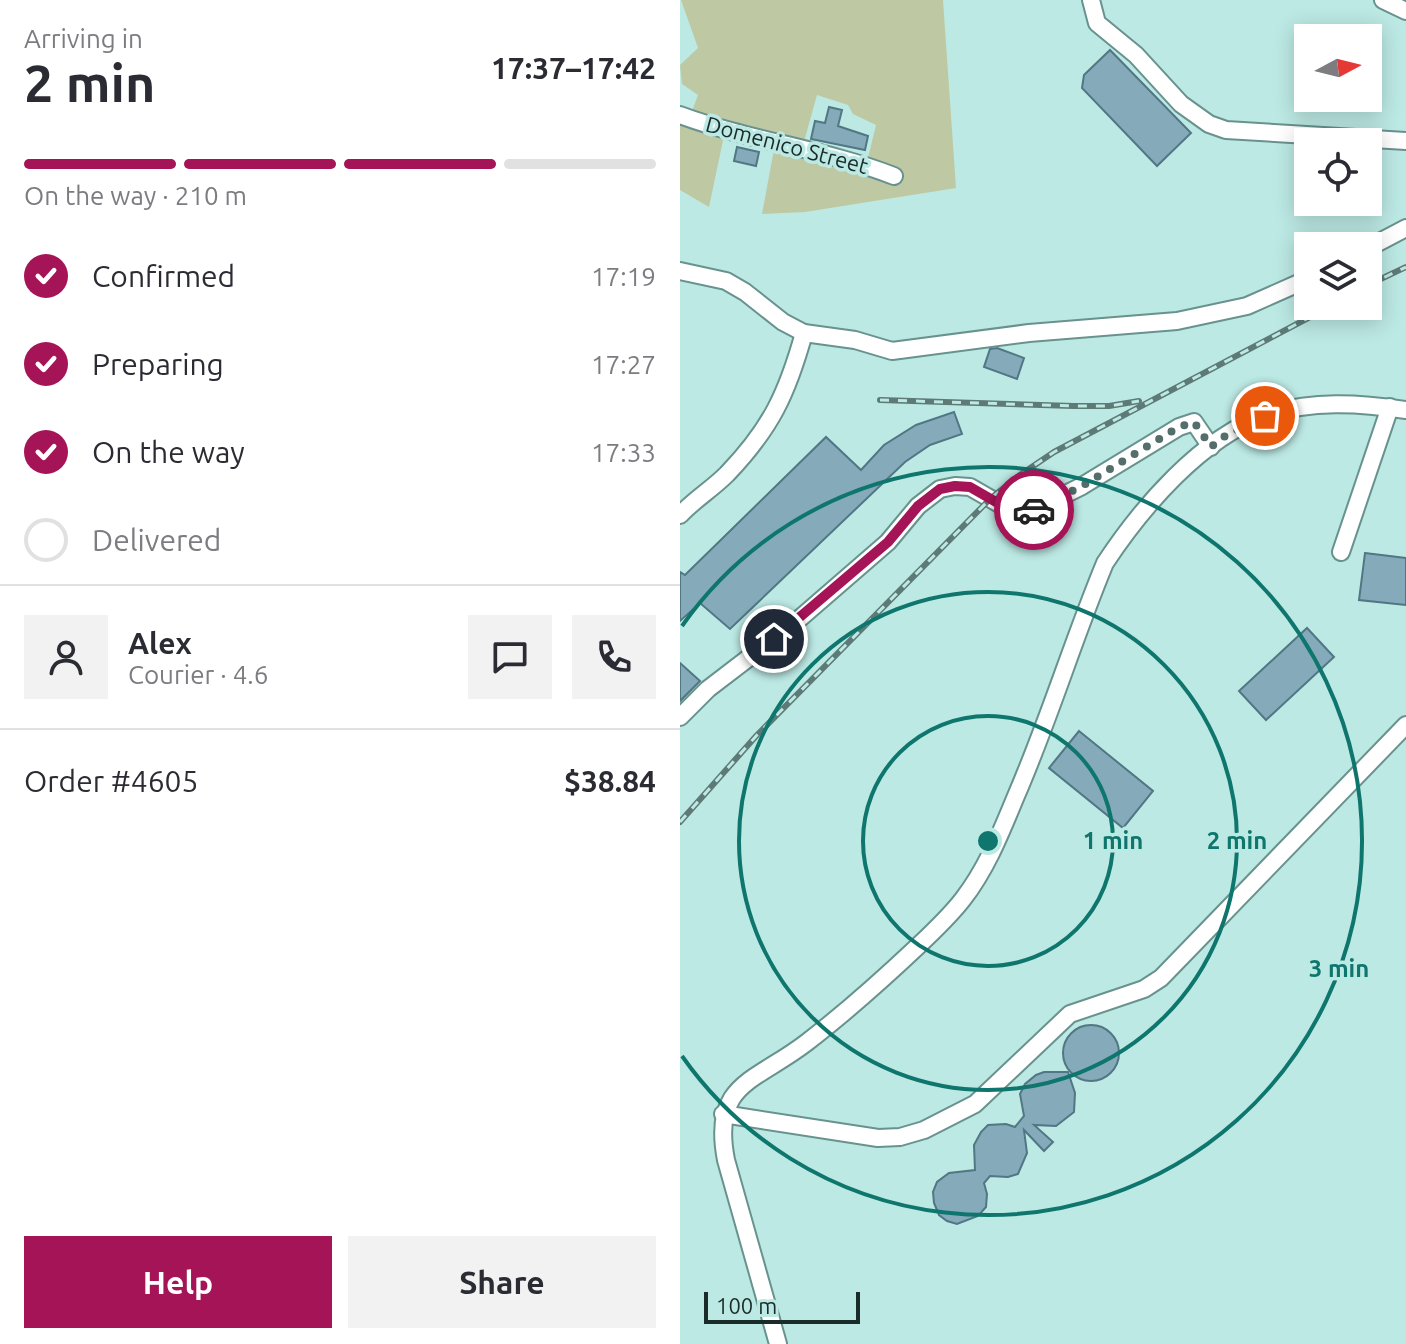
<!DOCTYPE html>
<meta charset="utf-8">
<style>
:root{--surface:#fff;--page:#f2f2f3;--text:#2b2b33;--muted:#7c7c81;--line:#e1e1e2;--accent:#a41457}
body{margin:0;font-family:Ubuntu,sans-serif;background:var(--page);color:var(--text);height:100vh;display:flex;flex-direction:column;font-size:30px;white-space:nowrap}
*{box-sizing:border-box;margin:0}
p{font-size:26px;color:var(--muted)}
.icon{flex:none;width:44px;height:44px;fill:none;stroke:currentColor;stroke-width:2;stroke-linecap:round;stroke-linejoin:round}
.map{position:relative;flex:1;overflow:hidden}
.sheet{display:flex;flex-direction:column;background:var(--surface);width:680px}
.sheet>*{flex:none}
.needle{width:52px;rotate:83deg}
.tools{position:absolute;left:614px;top:24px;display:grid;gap:16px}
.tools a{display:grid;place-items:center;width:88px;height:88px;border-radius:0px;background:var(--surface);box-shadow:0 4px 20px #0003;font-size:40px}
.scale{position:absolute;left:24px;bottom:20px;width:156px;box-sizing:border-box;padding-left:8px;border:4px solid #1a2c2a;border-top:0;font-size:22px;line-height:28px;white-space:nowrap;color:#1a2c2a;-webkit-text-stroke:6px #bce9e4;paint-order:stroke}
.pin{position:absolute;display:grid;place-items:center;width:68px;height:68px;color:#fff;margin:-34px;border:4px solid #fff;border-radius:50%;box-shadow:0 2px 8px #0007}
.courier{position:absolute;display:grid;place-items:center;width:80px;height:80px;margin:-40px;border:6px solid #a41457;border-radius:50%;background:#fff;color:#222;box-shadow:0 2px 10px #0007}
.summary em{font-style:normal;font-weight:700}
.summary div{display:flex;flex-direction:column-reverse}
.summary{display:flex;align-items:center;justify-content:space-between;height:136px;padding:0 24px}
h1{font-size:52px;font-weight:700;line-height:60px}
.bar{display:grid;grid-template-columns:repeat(4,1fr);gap:12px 8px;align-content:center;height:96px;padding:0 24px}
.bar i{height:10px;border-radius:6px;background:var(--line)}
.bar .on{background:var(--accent)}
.bar p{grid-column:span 4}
.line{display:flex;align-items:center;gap:20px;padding:0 24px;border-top:2px solid var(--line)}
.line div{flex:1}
.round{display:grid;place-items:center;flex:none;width:84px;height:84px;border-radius:0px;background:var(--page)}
ol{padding:0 24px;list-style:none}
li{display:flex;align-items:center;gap:24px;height:88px}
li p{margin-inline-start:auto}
li .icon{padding:8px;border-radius:50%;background:var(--accent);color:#fff;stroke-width:4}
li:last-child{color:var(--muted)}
li i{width:44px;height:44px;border:4px solid var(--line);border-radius:50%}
.cta{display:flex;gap:16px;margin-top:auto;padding:16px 24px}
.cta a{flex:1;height:92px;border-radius:0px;background:var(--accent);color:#fff;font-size:32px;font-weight:700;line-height:92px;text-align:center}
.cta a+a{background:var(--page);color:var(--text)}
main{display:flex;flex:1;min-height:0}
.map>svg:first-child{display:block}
</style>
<main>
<section class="sheet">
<div class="summary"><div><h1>2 min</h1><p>Arriving in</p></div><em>17:37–17:42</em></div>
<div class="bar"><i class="on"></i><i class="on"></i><i class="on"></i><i></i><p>On the way · 210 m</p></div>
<ol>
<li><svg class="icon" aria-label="check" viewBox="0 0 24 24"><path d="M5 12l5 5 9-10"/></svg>Confirmed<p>17:19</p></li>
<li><svg class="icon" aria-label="check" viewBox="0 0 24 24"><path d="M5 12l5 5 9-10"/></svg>Preparing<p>17:27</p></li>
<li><svg class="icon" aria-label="check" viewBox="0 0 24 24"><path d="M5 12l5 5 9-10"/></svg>On the way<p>17:33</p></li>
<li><i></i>Delivered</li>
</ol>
<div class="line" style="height:144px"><a class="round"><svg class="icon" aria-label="person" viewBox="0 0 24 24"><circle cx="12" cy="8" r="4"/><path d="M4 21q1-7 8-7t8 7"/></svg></a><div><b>Alex</b><p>Courier · 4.6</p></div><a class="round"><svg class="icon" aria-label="chat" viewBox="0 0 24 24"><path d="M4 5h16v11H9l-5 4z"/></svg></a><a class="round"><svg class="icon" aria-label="phone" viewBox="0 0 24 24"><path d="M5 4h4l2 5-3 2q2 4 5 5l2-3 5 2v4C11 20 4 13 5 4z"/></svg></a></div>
<div class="line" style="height:104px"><div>Order #4605</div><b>$38.84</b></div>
<div class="cta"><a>Help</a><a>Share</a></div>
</section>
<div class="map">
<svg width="726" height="1344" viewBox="0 0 726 1344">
<rect width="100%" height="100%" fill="#bce9e4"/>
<!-- green -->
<path fill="#bec9a3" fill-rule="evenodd" d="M 1,0 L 263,0 L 276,188 L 125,212 L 82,214 L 95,144 L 45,131 L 29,207 L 0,190 L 0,116 L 9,119 L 18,95 L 2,84 L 0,65 L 18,48 ZM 137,95 L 168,105 L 173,114 L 196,125 L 186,166 L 122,149 Z"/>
<!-- building -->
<g fill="#85abba" stroke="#517684" stroke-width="2">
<path d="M 430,50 L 511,133 L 477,166 L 402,88 L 404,75 Z"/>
<path d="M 149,107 L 162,110 L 158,126 L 188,136 L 185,150 L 131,139 L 135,121 L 145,123 Z"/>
<path d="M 57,147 L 79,152 L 76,166 L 54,161 Z"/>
<path d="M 317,348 L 344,358 L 337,379 L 304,367 L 310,349 Z"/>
<path d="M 274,412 L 282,434 L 250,445 L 225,462 L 50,629 L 20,603 L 0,621 L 0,572 L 5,575 L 146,437 L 181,470 L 204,445 L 236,425 Z"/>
<path d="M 685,553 L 726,558 L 726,605 L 679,600 Z"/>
<path d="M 627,628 L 654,657 L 586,720 L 559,691 Z"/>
<path d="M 0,663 L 20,681 L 0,701 Z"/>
<path d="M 399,731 L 473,791 L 443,828 L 369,768 Z"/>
<circle cx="411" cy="1053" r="28"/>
<path d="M 364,1072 L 388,1072 L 395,1093 L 394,1112 L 376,1126 L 354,1125 L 373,1142 L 364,1151 L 344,1130 L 347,1153 L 338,1174 L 328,1177 L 310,1176 L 304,1183 L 307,1194 L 306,1207 L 298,1216 L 277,1224 L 267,1221 L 259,1215 L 254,1203 L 253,1192 L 257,1182 L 269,1173 L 295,1170 L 294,1145 L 301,1132 L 308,1125 L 326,1124 L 335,1127 L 344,1116 L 340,1094 L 345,1084 L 356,1075 Z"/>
</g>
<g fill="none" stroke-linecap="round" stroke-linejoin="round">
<defs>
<g id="minor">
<path d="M 411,0 L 417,23 L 456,55 L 501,104 L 529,124 L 546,130 L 726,141"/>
<path d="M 703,0 L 726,11"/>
<path d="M 0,115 C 70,141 145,149 214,176"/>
<path d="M 688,248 L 726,228"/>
<path d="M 0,271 L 46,281 L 65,292 L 103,322 L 124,333 L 175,340 L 212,351 L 349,333 L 497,321 L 567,306 L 628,279"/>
<path d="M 0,515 C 14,500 32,489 47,474 C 91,428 107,394 124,333"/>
<path d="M 661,552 L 710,407"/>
<path d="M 0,717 L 28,689 L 118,620 L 208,542 L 238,506 L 260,489 L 275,486 L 290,487 L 330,510 L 354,510 L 402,486 L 499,427 L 514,422 L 531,447"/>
<path d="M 43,1114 L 198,1138 L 220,1137 L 244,1130 L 295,1104 L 390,1014 L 464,989 L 481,978 L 726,725"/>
<path d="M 98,1344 L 46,1160 C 31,1083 75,1082 126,1043 C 165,1013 202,980 237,947 C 253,932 270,916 283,899 C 307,868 321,832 336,796 C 369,720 393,640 425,563 C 462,507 521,438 586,415 C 631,400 680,403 726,410"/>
</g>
</defs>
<!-- minor casing -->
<use href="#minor" stroke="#68928e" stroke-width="20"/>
<!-- minor -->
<use href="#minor" stroke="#fff" stroke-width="16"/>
<defs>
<g id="rail">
<path d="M 688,285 L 726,267"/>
<path d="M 200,400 L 394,406 L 429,406 L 459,401"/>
<path d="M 0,822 L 77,735 L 310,499 L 337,477 L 374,452 L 651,306"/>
</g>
</defs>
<!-- rail casing -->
<use href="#rail" stroke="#5d7a76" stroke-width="6"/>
<!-- rail -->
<use href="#rail" stroke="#bce9e4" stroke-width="3" stroke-dasharray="9" stroke-linecap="butt"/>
</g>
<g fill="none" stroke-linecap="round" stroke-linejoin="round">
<!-- done -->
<path stroke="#536e6b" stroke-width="8" stroke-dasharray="0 14.4" d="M 354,510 L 402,486 L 499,427 L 514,422 L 531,447 L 545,436 L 585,416"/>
<!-- route -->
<path stroke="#a41457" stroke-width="10" d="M 94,639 L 208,542 L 238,506 L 260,489 L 275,486 L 290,487 L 330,510 L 354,510"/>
</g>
<!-- distance rings -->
<g fill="none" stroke="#0f766e" stroke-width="4">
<circle cx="308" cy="841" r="125"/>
<circle cx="308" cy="841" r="249"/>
<path d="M2 626A374 374 0 1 1 2 1056"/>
</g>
<g text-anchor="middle" stroke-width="7" stroke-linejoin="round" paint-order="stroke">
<!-- street labels -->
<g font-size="22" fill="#1a2c2a" stroke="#bce9e4">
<text transform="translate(107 145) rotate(15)" y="8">Domenico Street</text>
</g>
</g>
<circle cx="308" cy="841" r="12" fill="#0f766e" stroke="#bce9e4" stroke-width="4"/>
<g font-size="24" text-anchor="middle" font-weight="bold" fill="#0f766e" stroke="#bce9e4" stroke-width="7" stroke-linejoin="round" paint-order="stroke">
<text x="433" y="849">1 min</text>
<text x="557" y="849">2 min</text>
<text x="659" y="977">3 min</text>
</g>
</svg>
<div class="tools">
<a><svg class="needle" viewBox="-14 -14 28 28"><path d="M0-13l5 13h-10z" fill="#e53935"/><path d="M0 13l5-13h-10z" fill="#7c7c81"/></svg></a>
<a><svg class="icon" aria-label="locate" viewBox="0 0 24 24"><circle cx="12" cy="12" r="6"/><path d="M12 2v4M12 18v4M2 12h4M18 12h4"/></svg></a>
<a><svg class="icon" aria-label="layers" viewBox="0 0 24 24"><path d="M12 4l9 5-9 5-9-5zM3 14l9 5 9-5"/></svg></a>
</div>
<div class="scale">100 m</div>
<div class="pin" style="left:585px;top:416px;background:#ea580c"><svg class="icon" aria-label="bag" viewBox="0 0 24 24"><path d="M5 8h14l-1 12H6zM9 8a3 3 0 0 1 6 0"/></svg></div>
<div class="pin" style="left:94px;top:639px;background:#1f2937"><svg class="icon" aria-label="home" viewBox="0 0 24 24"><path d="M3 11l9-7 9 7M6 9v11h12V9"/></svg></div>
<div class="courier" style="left:354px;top:510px"><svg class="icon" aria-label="car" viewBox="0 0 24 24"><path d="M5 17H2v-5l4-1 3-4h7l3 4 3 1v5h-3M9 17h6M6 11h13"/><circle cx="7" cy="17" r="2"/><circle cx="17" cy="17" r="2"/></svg></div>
</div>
</main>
